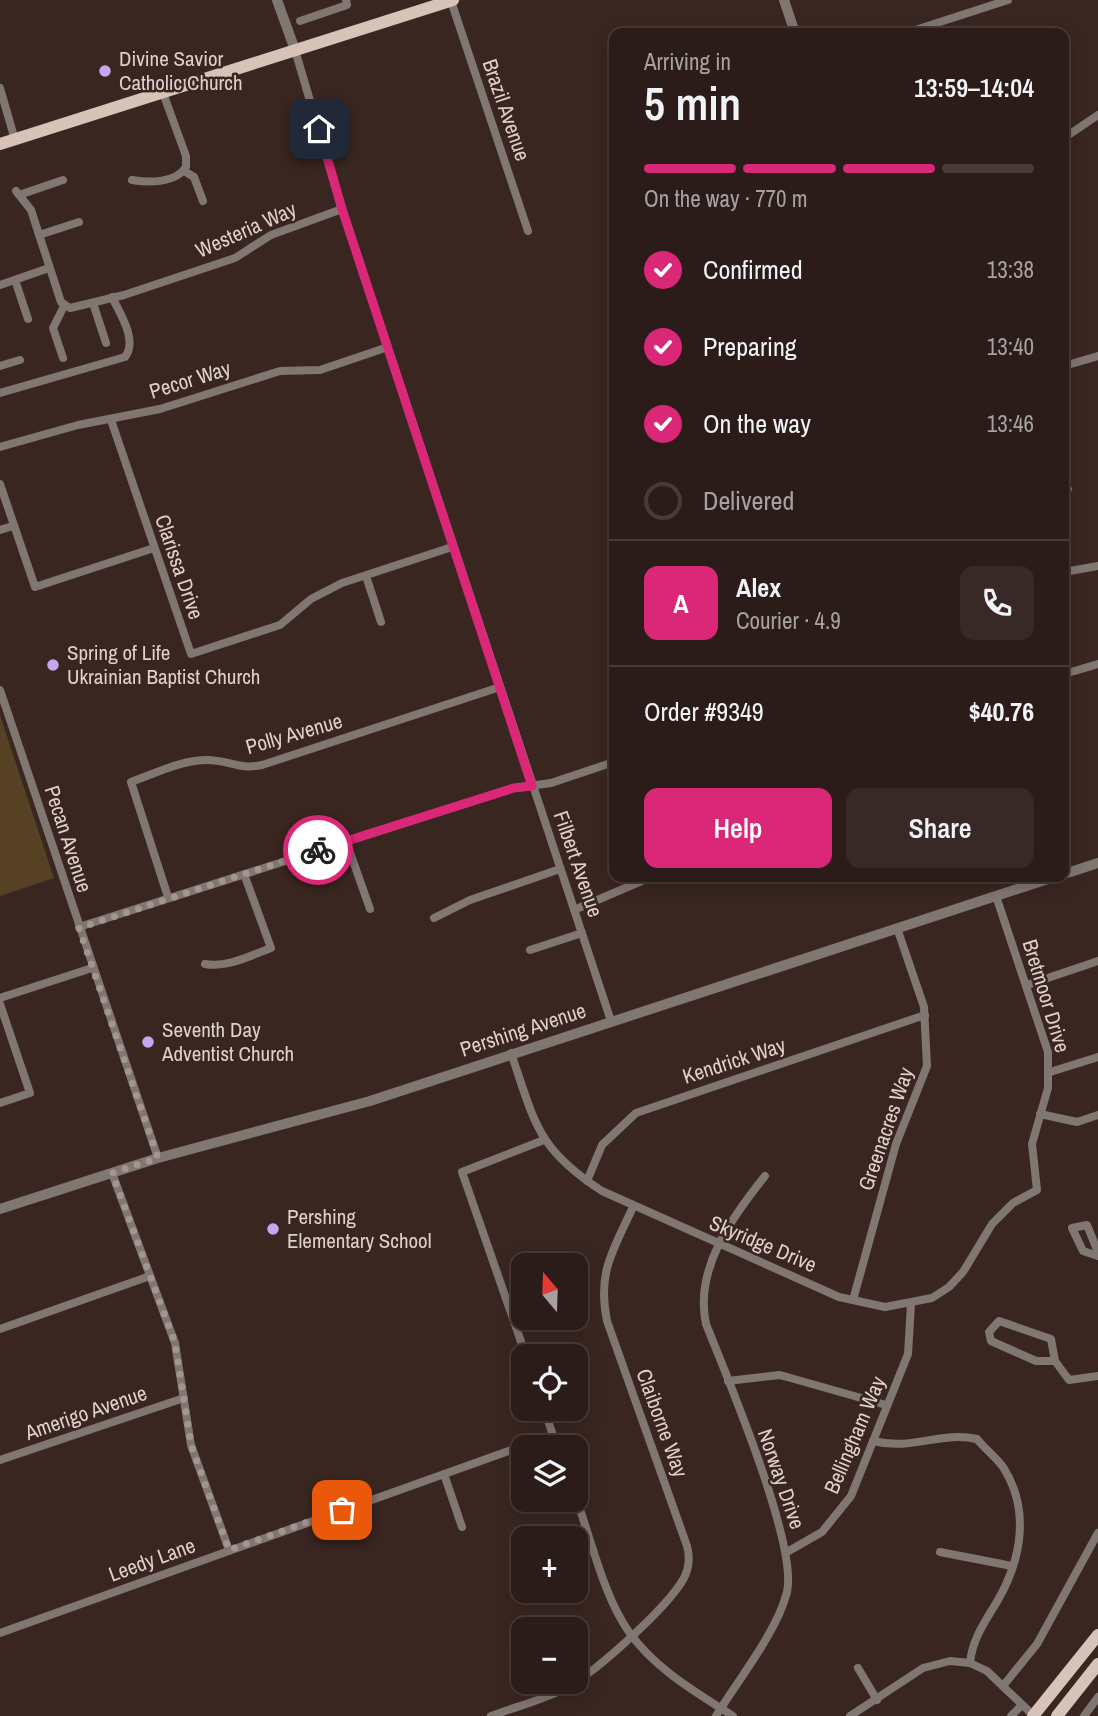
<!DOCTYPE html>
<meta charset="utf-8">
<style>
:root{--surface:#2c1c19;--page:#382926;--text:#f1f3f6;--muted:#a6a1a2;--line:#483a38;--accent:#db2777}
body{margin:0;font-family:"Archivo Narrow",sans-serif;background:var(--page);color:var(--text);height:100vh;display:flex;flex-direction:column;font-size:26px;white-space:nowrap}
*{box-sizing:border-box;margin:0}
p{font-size:23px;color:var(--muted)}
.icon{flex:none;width:38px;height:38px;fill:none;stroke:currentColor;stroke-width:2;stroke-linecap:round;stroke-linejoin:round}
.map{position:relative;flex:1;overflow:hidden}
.sheet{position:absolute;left:609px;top:28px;width:460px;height:854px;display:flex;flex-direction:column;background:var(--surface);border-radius:14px;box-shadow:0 4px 18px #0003,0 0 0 2px var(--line)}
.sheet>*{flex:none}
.needle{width:46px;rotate:341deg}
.fabs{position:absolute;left:511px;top:1253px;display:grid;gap:14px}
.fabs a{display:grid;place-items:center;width:77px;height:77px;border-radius:14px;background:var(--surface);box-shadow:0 4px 18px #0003,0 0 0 2px var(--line);font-size:35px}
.pin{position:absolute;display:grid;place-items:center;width:60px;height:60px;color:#fff;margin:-30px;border-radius:14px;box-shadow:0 4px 10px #0006}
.courier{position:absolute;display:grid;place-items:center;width:70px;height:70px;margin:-35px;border:5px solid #db2777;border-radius:50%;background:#fff;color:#222;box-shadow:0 2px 9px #0007}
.headline em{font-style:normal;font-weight:600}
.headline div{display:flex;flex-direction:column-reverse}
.headline{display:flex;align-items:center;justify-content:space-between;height:119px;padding:0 35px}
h1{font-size:46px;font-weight:600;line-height:52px}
.bar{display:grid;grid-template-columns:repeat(4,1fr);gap:10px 7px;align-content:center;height:84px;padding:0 35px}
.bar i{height:9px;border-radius:5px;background:var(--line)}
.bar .on{background:var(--accent)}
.bar p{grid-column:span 4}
.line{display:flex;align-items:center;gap:18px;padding:0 35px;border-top:2px solid var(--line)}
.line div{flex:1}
.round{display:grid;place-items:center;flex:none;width:74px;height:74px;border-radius:14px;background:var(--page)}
ol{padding:0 35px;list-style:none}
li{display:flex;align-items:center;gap:21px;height:77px}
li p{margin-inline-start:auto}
li .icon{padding:7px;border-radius:50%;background:var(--accent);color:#fff;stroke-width:4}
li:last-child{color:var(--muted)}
li i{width:38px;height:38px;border:4px solid var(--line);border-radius:50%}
.cta{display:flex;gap:14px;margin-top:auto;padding:14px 35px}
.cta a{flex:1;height:80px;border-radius:14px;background:var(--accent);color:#fff;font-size:28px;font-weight:600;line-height:80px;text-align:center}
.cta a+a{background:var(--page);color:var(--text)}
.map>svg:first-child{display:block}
</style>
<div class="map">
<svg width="1098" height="1716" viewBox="0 0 1098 1716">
<rect width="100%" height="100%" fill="#3a2621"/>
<!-- green -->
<path fill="#574125" d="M 0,715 L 54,878 L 0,896 Z"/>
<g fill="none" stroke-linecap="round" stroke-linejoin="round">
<!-- minor -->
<g stroke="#817772" stroke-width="8">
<path d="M 451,1 L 528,231"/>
<path d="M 300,21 L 347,5 L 346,0"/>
<path d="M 906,33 L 1008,0"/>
<path d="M 295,50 L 342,209 L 611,1021"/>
<path d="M 0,88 L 15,140"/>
<path d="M 1064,138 L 1098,115"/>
<path d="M 184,171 L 194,177 L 203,201"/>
<path d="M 132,180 C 149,183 176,183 186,167 L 186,156 L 163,93"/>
<path d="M 16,191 L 31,210 L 61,302 L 70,308 L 124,295 L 235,258 L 271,235 L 342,209"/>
<path d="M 19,195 L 63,180"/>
<path d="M 39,235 L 79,222"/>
<path d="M 15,280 L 28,319"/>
<path d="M 0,285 L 49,268"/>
<path d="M 93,303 L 106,343"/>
<path d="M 63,358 L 53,328 L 64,306"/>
<path d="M 0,366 L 20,360"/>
<path d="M 1064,366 L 1098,356"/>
<path d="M 0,393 L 125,357 C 138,340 120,314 112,297"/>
<path d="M 111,420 L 191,654 L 280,625 L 311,599 L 342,583 L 452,547"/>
<path d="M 0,447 L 78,425 L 160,409 L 280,371 L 320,370 L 388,347"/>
<path d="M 0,484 L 35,587 L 154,548"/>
<path d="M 1064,491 L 1068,489"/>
<path d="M 0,530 L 13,526"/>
<path d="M 1064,572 L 1098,566"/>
<path d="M 366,576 L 381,622"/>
<path d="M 1064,674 L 1098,664"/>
<path d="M 0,690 L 158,1158"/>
<path d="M 346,841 L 370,909"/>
<path d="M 168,897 L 131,782 C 154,774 181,760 207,760 C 229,760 239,770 262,765 L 500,687"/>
<path d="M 574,910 L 651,877"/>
<path d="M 434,918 L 470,900 L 560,869"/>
<path d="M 79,927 L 514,788 L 551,783 L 614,762"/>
<path d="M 530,950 L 582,933"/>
<path d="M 205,964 C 228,968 249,956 271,948 L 244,874"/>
<path d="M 1027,985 L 1098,961"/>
<path d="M 0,998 L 92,968"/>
<path d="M 0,1004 L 30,1093 L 0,1103"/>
<path d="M 511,1053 C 535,1123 537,1149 602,1191 L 839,1297 L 885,1307 L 932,1298 L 949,1287 L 963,1272 L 992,1224 L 1013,1203 L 1037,1190 L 1032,1144 L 1048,1088 L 1048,1052 L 996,896"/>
<path d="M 1050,1072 L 1098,1057"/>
<path d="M 1040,1114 L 1077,1122 L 1098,1115"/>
<path d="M 112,1173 L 175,1343 L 191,1445 L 229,1550"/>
<path d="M 587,1181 L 602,1145 L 636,1113 L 925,1015"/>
<path d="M 1098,1252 L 1087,1225 L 1072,1228 L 1083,1251 L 1098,1256"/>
<path d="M 853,1300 L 896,1144 L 927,1066 L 924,1007 L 897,928"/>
<path d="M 0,1329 L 150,1276"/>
<path d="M 526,1356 L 462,1172 L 544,1140"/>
<path d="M 1055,1361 L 1036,1361 L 991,1341 L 989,1332 L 999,1321 L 1051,1339 L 1055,1361 L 1069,1380 L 1098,1376"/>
<path d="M 728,1381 L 780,1375 L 886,1405"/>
<path d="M 544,1409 L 557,1447"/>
<path d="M 873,1441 C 913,1451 940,1431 977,1439 C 985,1449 996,1457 1003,1467 C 1030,1509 1022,1558 998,1600 C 986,1620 972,1639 970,1663"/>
<path d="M 0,1460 L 184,1398"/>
<path d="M 444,1474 L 462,1527"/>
<path d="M 576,1498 C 591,1539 604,1597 629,1632 C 655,1669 696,1692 733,1716"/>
<path d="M 787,1552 L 822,1532 L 851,1496 L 908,1354 L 911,1304"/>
<path d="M 940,1552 L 1012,1566"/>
<path d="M 0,1633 L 553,1435"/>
<path d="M 858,1668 L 877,1700"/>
<path d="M 1003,1686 L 1037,1644 L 1098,1533"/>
<path d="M 491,1716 C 515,1707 543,1700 566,1688 C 596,1672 668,1607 684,1578 C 689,1568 690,1557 687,1546 L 607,1321 C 597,1272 613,1251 633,1207"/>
<path d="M 716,1716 C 738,1680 777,1632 787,1592 C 798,1544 727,1377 706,1324 C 694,1269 732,1217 765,1176"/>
<path d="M 850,1716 L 923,1668 L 950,1661 L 970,1663 L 987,1671 L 1034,1716"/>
<path d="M 1011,1716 L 1022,1705"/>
<path d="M 1084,1716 L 1098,1697"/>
</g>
<!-- tertiary -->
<g stroke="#817772" stroke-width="10">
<path d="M 277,0 L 295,50"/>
<path d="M 784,0 L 795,33"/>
<path d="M 1064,874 L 1098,863"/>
<path d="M 0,1209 L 158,1158 L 370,1101 L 1054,877"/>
</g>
<!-- primary -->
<g stroke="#d7c3b7" stroke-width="12">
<path d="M 0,144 L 453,0"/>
<path d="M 1033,1716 L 1098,1635"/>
<path d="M 1057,1716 L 1098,1664"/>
</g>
</g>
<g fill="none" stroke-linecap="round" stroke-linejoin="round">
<!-- done -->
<path stroke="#a59491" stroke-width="7" stroke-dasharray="0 12.6" d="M 318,850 L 79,928 L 158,1158 L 112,1173 L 175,1343 L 191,1445 L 229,1550 L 342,1510"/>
<!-- route -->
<path stroke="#db2777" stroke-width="9" d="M 318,850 L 514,788 L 532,786 L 342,209 L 319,129"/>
</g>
<!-- markers -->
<g fill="#c5a7f1" stroke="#3a2621" stroke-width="2.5">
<circle cx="105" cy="71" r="7"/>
<circle cx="53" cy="665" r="7"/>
<circle cx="148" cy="1042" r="7"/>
<circle cx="273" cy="1229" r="7"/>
</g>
<g text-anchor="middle" stroke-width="5" stroke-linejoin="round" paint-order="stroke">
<!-- poi labels -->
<g font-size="21" fill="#ded0cd" stroke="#3a2621" text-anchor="start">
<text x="119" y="66">Divine Savior<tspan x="119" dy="24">Catholic Church</tspan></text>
<text x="67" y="660">Spring of Life<tspan x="67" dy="24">Ukrainian Baptist Church</tspan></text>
<text x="162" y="1037">Seventh Day<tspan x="162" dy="24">Adventist Church</tspan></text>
<text x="287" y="1224">Pershing<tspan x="287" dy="24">Elementary School</tspan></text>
</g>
<!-- street labels -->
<g font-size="21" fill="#ded0cd" stroke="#3a2621">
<text transform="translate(506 110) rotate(71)" y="7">Brazil Avenue</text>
<text transform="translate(246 230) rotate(-24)" y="7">Westeria Way</text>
<text transform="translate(190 380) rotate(-17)" y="7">Pecor Way</text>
<text transform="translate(179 567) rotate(71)" y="7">Clarissa Drive</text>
<text transform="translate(294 734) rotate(-16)" y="7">Polly Avenue</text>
<text transform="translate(68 839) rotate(72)" y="7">Pecan Avenue</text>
<text transform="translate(578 864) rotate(71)" y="7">Filbert Avenue</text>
<text transform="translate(1046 996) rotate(73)" y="7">Bretmoor Drive</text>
<text transform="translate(523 1030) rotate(-18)" y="7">Pershing Avenue</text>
<text transform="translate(734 1061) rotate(-18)" y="7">Kendrick Way</text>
<text transform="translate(886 1129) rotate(-71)" y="7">Greenacres Way</text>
<text transform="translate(763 1244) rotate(23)" y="7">Skyridge Drive</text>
<text transform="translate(86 1413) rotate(-19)" y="7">Amerigo Avenue</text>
<text transform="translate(662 1423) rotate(70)" y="7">Claiborne Way</text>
<text transform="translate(855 1435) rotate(-67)" y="7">Bellingham Way</text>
<text transform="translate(781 1479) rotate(71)" y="7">Norway Drive</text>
<text transform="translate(152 1560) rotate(-20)" y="7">Leedy Lane</text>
</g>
</g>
</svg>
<div class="fabs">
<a><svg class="needle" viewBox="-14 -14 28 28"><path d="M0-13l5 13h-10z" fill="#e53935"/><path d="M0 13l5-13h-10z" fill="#a6a1a2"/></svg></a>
<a><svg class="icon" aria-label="locate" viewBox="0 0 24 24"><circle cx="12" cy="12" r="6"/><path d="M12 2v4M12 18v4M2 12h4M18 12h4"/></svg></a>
<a><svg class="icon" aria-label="layers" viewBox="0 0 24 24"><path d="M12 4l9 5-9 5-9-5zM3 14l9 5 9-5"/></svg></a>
<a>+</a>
<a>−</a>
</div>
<div class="pin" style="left:342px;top:1510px;background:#ea580c"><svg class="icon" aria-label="bag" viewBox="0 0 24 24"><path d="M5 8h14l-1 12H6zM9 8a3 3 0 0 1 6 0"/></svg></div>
<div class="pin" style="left:319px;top:129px;background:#1f2937"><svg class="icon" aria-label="home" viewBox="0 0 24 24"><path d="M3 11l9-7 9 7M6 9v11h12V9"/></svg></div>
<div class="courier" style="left:318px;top:850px"><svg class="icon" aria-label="bike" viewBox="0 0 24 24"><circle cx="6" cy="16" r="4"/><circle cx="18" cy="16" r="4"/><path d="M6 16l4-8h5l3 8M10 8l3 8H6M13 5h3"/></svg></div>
<section class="sheet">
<div class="headline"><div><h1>5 min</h1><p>Arriving in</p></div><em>13:59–14:04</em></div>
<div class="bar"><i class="on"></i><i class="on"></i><i class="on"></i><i></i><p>On the way · 770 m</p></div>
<ol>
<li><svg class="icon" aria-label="check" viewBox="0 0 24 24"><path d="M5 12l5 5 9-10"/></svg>Confirmed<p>13:38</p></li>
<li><svg class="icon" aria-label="check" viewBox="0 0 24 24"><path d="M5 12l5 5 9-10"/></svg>Preparing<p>13:40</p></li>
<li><svg class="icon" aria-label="check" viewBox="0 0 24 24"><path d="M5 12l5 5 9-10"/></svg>On the way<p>13:46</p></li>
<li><i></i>Delivered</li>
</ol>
<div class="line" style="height:126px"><b class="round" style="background:var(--accent);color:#fff">A</b><div><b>Alex</b><p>Courier · 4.9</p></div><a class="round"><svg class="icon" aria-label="phone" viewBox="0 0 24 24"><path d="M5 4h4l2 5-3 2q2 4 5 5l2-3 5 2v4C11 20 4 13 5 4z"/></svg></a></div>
<div class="line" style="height:91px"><div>Order #9349</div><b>$40.76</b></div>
<div class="cta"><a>Help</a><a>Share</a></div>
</section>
</div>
